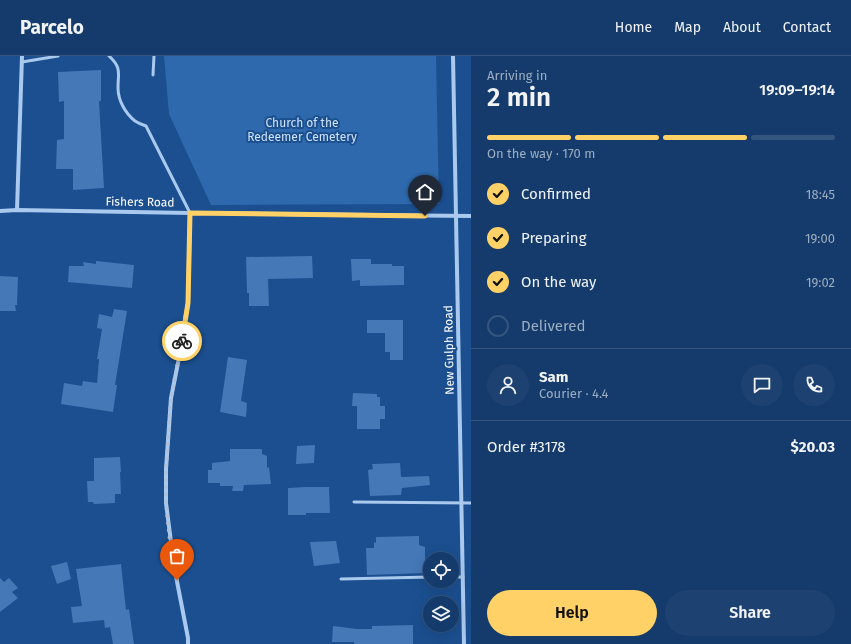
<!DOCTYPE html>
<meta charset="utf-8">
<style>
:root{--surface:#143b6b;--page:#1d4271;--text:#f1f3f6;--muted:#9dadc1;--line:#33557e;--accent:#ffd166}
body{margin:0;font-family:"Fira Sans",sans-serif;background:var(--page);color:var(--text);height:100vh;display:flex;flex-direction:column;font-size:15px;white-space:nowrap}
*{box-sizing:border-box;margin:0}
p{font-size:13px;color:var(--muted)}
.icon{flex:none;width:22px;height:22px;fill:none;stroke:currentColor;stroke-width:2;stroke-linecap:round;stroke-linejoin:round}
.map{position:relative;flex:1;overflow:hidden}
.panel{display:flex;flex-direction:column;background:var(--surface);width:380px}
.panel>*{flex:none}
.controls{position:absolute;left:423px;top:496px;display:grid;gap:8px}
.controls a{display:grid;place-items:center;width:36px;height:36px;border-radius:50%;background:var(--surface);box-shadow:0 4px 16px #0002,0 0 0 1px var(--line);font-size:20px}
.pin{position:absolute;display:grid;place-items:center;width:34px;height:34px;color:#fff;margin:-41px -17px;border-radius:50% 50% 50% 0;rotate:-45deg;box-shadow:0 0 4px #0007}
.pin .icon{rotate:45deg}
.courier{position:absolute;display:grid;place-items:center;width:40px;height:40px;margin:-20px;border:3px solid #ffd166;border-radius:50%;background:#fff;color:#222;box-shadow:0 1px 5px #0007}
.summary em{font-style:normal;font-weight:600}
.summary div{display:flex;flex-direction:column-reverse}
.summary{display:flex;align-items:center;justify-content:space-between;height:68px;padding:0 16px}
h1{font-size:26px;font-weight:600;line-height:30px}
.bar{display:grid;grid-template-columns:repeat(4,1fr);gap:6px 4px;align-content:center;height:48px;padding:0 16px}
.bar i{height:5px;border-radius:3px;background:var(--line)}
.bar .on{background:var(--accent)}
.bar p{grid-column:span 4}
.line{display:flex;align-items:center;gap:10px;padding:0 16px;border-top:1px solid var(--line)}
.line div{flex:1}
.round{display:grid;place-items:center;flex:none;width:42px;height:42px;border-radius:21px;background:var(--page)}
ol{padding:0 16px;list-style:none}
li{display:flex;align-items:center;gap:12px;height:44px}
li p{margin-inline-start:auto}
li .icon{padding:4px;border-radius:50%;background:var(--accent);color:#111;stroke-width:4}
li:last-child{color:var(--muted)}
li i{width:22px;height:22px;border:2px solid var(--line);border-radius:50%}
.cta{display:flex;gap:8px;margin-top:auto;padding:8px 16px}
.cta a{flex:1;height:46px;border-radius:24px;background:var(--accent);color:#111;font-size:16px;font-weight:600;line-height:46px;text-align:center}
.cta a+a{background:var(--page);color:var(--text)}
header{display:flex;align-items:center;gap:24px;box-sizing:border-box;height:56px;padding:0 20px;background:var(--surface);border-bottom:1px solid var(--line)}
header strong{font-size:19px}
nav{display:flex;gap:22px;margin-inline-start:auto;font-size:14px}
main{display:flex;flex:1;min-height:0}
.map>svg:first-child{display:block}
</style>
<header>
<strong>Parcelo</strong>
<nav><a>Home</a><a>Map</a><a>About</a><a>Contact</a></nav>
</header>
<main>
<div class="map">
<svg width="471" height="588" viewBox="0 0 471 588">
<rect width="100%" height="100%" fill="#1b4f8f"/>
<!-- green -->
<path fill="#2e69ad" d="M 164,0 L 436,0 L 439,148 L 211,149 L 169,58 Z"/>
<!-- building -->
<g fill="#4478b7">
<path d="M 101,14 L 101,45 L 99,45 L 104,132 L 73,134 L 73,113 L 56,113 L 57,84 L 64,83 L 64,45 L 59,46 L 58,16 Z"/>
<path d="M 312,200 L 313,222 L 268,223 L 269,250 L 249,250 L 249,237 L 247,237 L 246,201 Z"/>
<path d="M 351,203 L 371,203 L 371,208 L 392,208 L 392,210 L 404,210 L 404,229 L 360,230 L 360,224 L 352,225 Z"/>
<path d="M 96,205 L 134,209 L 132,232 L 68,226 L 69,210 L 84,210 L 83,206 L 96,208 Z"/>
<path d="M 0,220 L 18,221 L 17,249 L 15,249 L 16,255 L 0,255 Z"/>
<path d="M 114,253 L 127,255 L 115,329 L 117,329 L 113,356 L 61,348 L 64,327 L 82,330 L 83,325 L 97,327 L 99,303 L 97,303 L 102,273 L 97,272 L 99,258 L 112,261 Z"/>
<path d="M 367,264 L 403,264 L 403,304 L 390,304 L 390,296 L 385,296 L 385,277 L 367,277 Z"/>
<path d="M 228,301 L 247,304 L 241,345 L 247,347 L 246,361 L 220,356 Z"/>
<path d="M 353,337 L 377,338 L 377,341 L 380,341 L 380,350 L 385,350 L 385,363 L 380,363 L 380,373 L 357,373 L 357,350 L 352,350 Z"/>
<path d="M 315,389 L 314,407 L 296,408 L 297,390 Z"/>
<path d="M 230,393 L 262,393 L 262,398 L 267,400 L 267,412 L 269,411 L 271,428 L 244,429 L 243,435 L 232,435 L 233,430 L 220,430 L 220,427 L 208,427 L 208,414 L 212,414 L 212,407 L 230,405 Z"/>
<path d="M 120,401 L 121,416 L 120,416 L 121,438 L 115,438 L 115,447 L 94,448 L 93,446 L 88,446 L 87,425 L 94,425 L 94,402 Z"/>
<path d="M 400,407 L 401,421 L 429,420 L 430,429 L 402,432 L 401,439 L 370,440 L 368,414 L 373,413 L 372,408 Z"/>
<path d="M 306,431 L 329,431 L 330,457 L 306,457 L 306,459 L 288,459 L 288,432 Z"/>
<path d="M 419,480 L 419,489 L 425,491 L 425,517 L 367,519 L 366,492 L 374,492 L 374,486 L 376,487 L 376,481 Z"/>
<path d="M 336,485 L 340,507 L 314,510 L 310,486 Z"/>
<path d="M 67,506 L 71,523 L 57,528 L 51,510 Z"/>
<path d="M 121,508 L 126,554 L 129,553 L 134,588 L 113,588 L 110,571 L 105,572 L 104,564 L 73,567 L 71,551 L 82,550 L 76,513 Z"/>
<path d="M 0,522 L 4,526 L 9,522 L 18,532 L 12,536 L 18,542 L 0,556 Z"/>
<path d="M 413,569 L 413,588 L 354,588 L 354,586 L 332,586 L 333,570 L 357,573 L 372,573 L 372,570 Z"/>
</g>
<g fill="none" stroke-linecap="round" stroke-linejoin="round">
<!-- service -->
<g stroke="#a9c9ee" stroke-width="3">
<path d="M 109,0 C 122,12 118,17 118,32 C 118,44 125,57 135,65 C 138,67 143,69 146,70 L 190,157"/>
<path d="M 22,6 L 58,0"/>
<path d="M 153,19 L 154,0"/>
<path d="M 354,446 L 471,447"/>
<path d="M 452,521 L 463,521"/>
<path d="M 341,523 L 430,521"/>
</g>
<!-- minor -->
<g stroke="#a9c9ee" stroke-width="4">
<path d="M 453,0 L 464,588"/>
<path d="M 17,154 L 22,0"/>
<path d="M 0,155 L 17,154 L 190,157 L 471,160"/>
<path d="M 188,588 L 188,582 L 174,510 L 171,486 L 166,447 L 166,413 L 171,342 L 178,307 L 188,247 L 190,157"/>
</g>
</g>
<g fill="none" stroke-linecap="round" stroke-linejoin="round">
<!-- done -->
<path stroke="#afc1d8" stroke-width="4" stroke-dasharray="0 7.2" d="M 177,524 L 170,486 L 166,447 L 166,413 L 171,342 L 182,285"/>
<!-- route -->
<path stroke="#ffd166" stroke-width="5" d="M 182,285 L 188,247 L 190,157 L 425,160"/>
</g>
<g text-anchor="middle" stroke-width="4" stroke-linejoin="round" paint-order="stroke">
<!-- park labels -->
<g font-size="12" fill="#cfe3fa" stroke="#1b4f8f">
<text x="302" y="71">Church of the<tspan x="302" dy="14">Redeemer Cemetery</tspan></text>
</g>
<!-- street labels -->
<g font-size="12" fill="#fff" stroke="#1b4f8f">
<text transform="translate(140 146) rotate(1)" y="4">Fishers Road</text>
<text transform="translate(449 294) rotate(-91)" y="4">New Gulph Road</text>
</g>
</g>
</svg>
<div class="controls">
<a><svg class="icon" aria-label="locate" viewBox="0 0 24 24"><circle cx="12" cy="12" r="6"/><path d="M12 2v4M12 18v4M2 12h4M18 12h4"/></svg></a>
<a><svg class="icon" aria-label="layers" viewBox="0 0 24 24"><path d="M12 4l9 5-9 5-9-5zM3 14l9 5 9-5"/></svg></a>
</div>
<div class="pin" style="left:177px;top:524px;background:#ea580c"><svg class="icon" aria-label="bag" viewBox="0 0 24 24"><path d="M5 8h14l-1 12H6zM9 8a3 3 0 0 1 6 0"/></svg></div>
<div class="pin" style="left:425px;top:160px;background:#1f2937"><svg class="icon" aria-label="home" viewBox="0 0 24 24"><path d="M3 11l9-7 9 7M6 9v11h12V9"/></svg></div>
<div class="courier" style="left:182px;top:285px"><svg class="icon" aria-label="bike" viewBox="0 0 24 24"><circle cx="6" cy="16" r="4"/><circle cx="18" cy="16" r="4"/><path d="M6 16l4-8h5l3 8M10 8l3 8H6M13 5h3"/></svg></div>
</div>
<section class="panel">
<div class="summary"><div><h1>2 min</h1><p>Arriving in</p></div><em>19:09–19:14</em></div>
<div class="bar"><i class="on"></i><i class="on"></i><i class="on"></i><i></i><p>On the way · 170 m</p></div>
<ol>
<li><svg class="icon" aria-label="check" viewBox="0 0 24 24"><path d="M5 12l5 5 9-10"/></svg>Confirmed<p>18:45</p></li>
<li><svg class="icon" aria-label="check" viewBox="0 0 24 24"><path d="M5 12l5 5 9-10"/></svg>Preparing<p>19:00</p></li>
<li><svg class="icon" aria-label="check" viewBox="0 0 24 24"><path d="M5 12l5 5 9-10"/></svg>On the way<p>19:02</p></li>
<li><i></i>Delivered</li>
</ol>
<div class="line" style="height:72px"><a class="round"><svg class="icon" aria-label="person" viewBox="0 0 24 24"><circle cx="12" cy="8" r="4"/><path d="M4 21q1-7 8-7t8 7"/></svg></a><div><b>Sam</b><p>Courier · 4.4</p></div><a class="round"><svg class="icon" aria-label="chat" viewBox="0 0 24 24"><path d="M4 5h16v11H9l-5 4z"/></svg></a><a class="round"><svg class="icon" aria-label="phone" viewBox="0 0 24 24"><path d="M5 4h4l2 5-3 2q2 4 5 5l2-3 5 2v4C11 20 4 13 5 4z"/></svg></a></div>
<div class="line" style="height:52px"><div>Order #3178</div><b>$20.03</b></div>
<div class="cta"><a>Help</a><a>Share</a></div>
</section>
</main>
